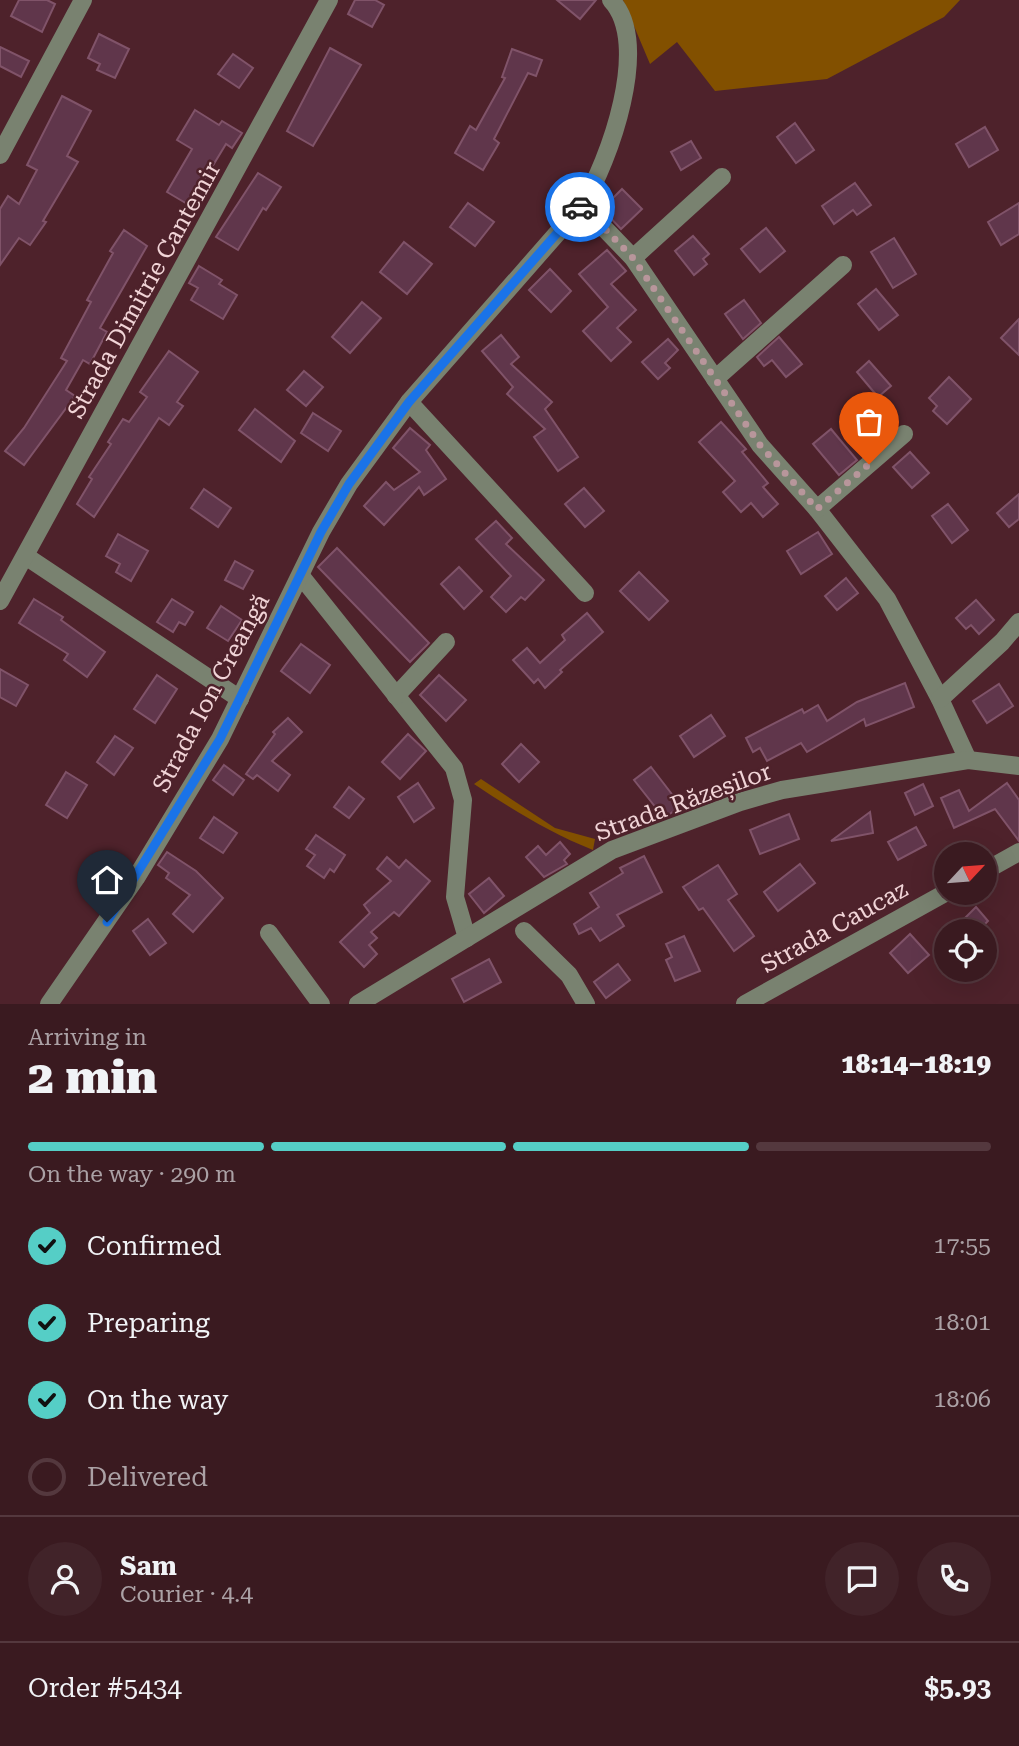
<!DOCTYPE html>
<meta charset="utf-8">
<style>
:root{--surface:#3a1a20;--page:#412329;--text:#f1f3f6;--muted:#aba1a5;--line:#54383e;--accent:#55cec6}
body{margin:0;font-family:"Roboto Serif",serif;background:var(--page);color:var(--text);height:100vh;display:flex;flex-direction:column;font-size:26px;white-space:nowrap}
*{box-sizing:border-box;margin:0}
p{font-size:23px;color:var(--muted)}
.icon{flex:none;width:38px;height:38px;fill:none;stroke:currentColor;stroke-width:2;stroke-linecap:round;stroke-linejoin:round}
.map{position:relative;height:1004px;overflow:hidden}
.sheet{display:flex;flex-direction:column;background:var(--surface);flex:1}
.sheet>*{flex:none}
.needle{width:46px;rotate:64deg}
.buttons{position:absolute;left:934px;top:842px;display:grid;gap:14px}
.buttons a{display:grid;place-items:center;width:63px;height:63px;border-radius:50%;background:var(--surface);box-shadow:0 7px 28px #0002,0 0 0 2px var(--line);font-size:35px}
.pin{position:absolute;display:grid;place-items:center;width:60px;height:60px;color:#fff;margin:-72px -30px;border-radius:50% 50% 50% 0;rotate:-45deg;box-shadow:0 0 7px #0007}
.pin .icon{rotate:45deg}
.courier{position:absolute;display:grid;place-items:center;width:70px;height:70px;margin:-35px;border:5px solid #1a73e8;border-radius:50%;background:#fff;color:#222;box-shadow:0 2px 9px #0007}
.head em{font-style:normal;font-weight:800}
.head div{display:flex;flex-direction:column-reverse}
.head{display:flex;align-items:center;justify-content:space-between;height:119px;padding:0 28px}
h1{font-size:46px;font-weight:800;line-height:52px}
.bar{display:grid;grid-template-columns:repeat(4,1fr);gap:10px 7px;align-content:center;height:84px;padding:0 28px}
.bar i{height:9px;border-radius:5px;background:var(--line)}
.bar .active{background:var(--accent)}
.bar p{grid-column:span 4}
.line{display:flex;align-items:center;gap:18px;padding:0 28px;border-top:2px solid var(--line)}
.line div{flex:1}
.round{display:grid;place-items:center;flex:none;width:74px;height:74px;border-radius:37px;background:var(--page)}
ol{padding:0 28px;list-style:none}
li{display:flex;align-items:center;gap:21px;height:77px}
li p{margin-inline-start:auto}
li .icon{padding:7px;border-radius:50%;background:var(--accent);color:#111;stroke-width:4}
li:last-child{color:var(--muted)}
li i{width:38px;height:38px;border:4px solid var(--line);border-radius:50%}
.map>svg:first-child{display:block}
</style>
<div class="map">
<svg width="1019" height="1004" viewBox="0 0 1019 1004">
<rect width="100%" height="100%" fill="#4e222b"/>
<!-- green -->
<g fill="#825000">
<path d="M 623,0 L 960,0 L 944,17 L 827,79 L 715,91 L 677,42 L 650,64 Z"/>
<path d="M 481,779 L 555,828 L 595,839 L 593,850 C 550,833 513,810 474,784 Z"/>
</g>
<!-- building -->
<g fill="#60364b" stroke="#805369" stroke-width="2">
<path d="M 19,0 L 47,0 L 55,4 L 42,32 L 11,16 Z"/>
<path d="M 355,0 L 375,0 L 384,5 L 372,27 L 348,14 Z"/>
<path d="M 557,0 L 596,0 L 580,19 Z"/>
<path d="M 99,34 L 129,49 L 115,78 L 97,70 L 100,64 L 88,58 Z"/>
<path d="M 0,47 L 29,61 L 21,77 L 0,66 Z"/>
<path d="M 330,48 L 361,65 L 313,146 L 287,131 Z"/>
<path d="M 512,49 L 542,60 L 536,76 L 528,73 L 494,139 L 499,143 L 483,170 L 455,153 L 470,126 L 476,130 L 505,78 L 502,77 Z"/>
<path d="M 233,54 L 253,68 L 239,88 L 218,74 Z"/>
<path d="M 62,96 L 91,111 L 67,156 L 78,162 L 43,221 L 46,222 L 30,245 L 19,238 L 0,265 L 0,209 L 8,196 L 19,204 L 37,170 L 27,165 Z"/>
<path d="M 195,110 L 219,125 L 222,121 L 242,133 L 232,148 L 226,144 L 189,205 L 167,192 L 192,149 L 177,140 Z"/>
<path d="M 795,123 L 814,150 L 796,163 L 777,137 Z"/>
<path d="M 985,127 L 998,150 L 969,167 L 956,144 Z"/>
<path d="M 691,141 L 701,158 L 681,170 L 671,152 Z"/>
<path d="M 258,173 L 281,187 L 266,210 L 263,208 L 238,250 L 216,237 Z"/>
<path d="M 855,183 L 871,205 L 857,215 L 853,210 L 834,224 L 822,206 Z"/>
<path d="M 622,189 L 642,209 L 621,229 L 602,209 Z"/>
<path d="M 468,203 L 494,222 L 475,246 L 450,227 Z"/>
<path d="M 1019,203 L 1019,234 L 1001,245 L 988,222 Z"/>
<path d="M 766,228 L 785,251 L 760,272 L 741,249 Z"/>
<path d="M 124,230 L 147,246 L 100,328 L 107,332 L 90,364 L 83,360 L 66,390 L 75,396 L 24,465 L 5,451 L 24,428 L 67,361 L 61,358 L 91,302 L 87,300 L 113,253 L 110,251 Z"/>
<path d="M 693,236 L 709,254 L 703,259 L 707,264 L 694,275 L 675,251 Z"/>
<path d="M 894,238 L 916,274 L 893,288 L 871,252 Z"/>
<path d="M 404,242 L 432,264 L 407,294 L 380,272 Z"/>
<path d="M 607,250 L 626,271 L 611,284 L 636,310 L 617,328 L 631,342 L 611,361 L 583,331 L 608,307 L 579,274 Z"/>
<path d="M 199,266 L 222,280 L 219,284 L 237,295 L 223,319 L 191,300 L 198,288 L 189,283 Z"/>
<path d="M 550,269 L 571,291 L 551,312 L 529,290 Z"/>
<path d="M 876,289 L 898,315 L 879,330 L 858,304 Z"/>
<path d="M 744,300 L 761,323 L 743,339 L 725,314 Z"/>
<path d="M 362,302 L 381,318 L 350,353 L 332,337 Z"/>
<path d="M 1019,319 L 1019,355 L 1001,338 Z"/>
<path d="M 501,335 L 519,357 L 511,364 L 552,402 L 545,409 L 578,457 L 558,471 L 534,437 L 545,429 L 507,394 L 513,387 L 482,351 Z"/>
<path d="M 779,337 L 802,364 L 786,377 L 772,360 L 764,366 L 757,357 Z"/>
<path d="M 668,339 L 678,350 L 665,363 L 670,368 L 658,379 L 642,362 Z"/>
<path d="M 169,351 L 198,372 L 177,402 L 183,406 L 169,425 L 159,418 L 94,517 L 77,504 L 92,479 L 89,477 L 111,444 L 108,442 L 123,419 L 129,422 L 147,397 L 140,392 Z"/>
<path d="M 869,361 L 891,386 L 878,397 L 857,372 Z"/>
<path d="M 304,371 L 323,387 L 306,406 L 287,390 Z"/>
<path d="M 949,377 L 971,399 L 947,424 L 933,411 L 937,406 L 929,398 Z"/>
<path d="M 255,409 L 295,441 L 281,462 L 239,430 Z"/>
<path d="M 313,413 L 341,431 L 328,451 L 301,433 Z"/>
<path d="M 721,422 L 746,449 L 742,452 L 768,483 L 763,487 L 778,504 L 763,517 L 751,503 L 741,512 L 723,492 L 735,481 L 699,442 Z"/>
<path d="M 410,428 L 430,445 L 426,450 L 446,479 L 424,495 L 419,487 L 384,525 L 364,506 L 386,482 L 394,490 L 420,472 L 393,448 Z"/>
<path d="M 831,429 L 857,460 L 839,475 L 813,444 Z"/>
<path d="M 910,452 L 929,473 L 912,488 L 893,467 Z"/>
<path d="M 584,488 L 604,511 L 585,527 L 565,504 Z"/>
<path d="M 204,489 L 231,508 L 218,527 L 191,508 Z"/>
<path d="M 1019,494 L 1019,519 L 1009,527 L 997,513 Z"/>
<path d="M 948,504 L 968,530 L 952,543 L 932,516 Z"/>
<path d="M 496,521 L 512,538 L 506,544 L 544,580 L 525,600 L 521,597 L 506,612 L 491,597 L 511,576 L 476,539 Z"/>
<path d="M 818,532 L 832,554 L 801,574 L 787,551 Z"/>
<path d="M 118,534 L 148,551 L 131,581 L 116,572 L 120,564 L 106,556 Z"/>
<path d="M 337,548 L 429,643 L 410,662 L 318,567 Z"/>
<path d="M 235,561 L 253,571 L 243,589 L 225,580 Z"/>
<path d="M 459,567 L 482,591 L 464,609 L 441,584 Z"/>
<path d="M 639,572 L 668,601 L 649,620 L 620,591 Z"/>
<path d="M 846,578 L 858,593 L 837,610 L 825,596 Z"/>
<path d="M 34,599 L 63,617 L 61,620 L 105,652 L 87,677 L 64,660 L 68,654 L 19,623 Z"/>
<path d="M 172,599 L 193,612 L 185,625 L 179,622 L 173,632 L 157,622 Z"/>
<path d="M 976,600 L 994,620 L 979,634 L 971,625 L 966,629 L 956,618 Z"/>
<path d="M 221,606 L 242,620 L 228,641 L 207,628 Z"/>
<path d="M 587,613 L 603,632 L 560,670 L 562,672 L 545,688 L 538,679 L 534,683 L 513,660 L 527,648 L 540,663 L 565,640 L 562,635 Z"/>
<path d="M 301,644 L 330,665 L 310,693 L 281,671 Z"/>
<path d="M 0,669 L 28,685 L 16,706 L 0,697 Z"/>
<path d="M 157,675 L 177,689 L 155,723 L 134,709 Z"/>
<path d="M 439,675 L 466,700 L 446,721 L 420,695 Z"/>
<path d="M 905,683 L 914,707 L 866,726 L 864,719 L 807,752 L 801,743 L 767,761 L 760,748 L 753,752 L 746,738 L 802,709 L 804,713 L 818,705 L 827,721 L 857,702 Z"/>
<path d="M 999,684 L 1013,706 L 987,723 L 973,701 Z"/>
<path d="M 711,715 L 725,736 L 694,757 L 680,736 Z"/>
<path d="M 288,718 L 302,732 L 272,761 L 290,775 L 278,791 L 257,775 L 253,779 L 246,774 L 275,734 L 273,732 Z"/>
<path d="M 408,734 L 426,751 L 400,779 L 382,762 Z"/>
<path d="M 115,736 L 133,748 L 114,775 L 97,762 Z"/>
<path d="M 521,744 L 539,762 L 519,782 L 502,764 Z"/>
<path d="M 224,765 L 244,780 L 233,795 L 213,780 Z"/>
<path d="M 651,767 L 681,806 L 664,818 L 634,780 Z"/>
<path d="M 66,772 L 87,785 L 67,818 L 46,805 Z"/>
<path d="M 418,783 L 434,808 L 414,822 L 398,797 Z"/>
<path d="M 1007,783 L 1019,800 L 1019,841 L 995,809 L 954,828 L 941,798 L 959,790 L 969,811 Z"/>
<path d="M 923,784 L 933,806 L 915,815 L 905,793 Z"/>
<path d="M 349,787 L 364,799 L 349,818 L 334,807 Z"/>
<path d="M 870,812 L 873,833 L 831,841 Z"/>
<path d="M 789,814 L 799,839 L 760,854 L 750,830 Z"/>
<path d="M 214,817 L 237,833 L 223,853 L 200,838 Z"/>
<path d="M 916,827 L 926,845 L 898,860 L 888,842 Z"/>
<path d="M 316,835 L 345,855 L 334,872 L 330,869 L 324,878 L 307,866 L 315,855 L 306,849 Z"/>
<path d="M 560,842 L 570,854 L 564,860 L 567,864 L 544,877 L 526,857 L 538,846 L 546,855 Z"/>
<path d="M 167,852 L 196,871 L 223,898 L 193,932 L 173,914 L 190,895 L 166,878 L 169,873 L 158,865 Z"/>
<path d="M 644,856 L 662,892 L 617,915 L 624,926 L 600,941 L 591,928 L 579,934 L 574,924 L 599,907 L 590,893 L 623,873 L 620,868 Z"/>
<path d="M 387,857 L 399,868 L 406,860 L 430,881 L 399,916 L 394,912 L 371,932 L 377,938 L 369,945 L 377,954 L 364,967 L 340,942 L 370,913 L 364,905 L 391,881 L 377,869 Z"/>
<path d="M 800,864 L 815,883 L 778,911 L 764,892 Z"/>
<path d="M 718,865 L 737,894 L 728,900 L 754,936 L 734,951 L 703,908 L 699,910 L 683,887 Z"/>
<path d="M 489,878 L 504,896 L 484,913 L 469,894 Z"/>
<path d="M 976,907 L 988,921 L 978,931 L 952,931 Z"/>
<path d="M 148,919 L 166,943 L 150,955 L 133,931 Z"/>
<path d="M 910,934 L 929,955 L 908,973 L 890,953 Z"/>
<path d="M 684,936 L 700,971 L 675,981 L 666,960 L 672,957 L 666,944 Z"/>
<path d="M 489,959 L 501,982 L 464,1002 L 452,979 Z"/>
<path d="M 618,964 L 630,980 L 606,998 L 594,982 Z"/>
</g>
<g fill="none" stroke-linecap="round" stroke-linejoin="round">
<!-- minor -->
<g stroke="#798270" stroke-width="18">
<path d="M 0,155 L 83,0"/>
<path d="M 582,205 L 633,258 L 760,445 L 817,509 L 887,599 L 940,699 L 968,760"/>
<path d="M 633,258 L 722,177"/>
<path d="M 715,379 L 843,265"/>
<path d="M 409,402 L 585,593"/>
<path d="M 817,509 L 904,434"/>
<path d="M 27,557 L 240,699"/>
<path d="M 301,576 L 454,768 L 463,800 L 455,897 L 467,938"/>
<path d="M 0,601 L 329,0"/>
<path d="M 396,696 L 446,642"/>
<path d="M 940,699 L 1002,642 L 1019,622"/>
<path d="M 985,871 L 1019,852"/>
<path d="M 524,931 L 569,975 L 586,1004"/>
<path d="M 269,933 L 321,1004"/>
<path d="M 49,1004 L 136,878 L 220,739 L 321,532 L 349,484 L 409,402 L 582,205 C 609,162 652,43 611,0"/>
<path d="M 358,1004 L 612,850 L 740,802 L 782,790 L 968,760 L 1019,766"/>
<path d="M 745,1004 L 947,892"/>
</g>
</g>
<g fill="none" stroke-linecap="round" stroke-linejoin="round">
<!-- done -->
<path stroke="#b8969b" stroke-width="7" stroke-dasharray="0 12.6" d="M 580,207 L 582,205 L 633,258 L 760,445 L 817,509 L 869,464"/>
<!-- route -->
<path stroke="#1a73e8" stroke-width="9" d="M 107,922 L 220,739 L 321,532 L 349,484 L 409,402 L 580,207"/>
</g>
<g text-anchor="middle" stroke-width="5" stroke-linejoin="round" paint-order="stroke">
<!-- street labels -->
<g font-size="24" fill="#f1d4d7" stroke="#4e222b">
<text transform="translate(144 290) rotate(-61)" y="8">Strada Dimitrie Cantemir</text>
<text transform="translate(211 693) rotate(-62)" y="8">Strada Ion Creangă</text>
<text transform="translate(683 802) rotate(-20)" y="8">Strada Răzeșilor</text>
<text transform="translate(834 927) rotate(-29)" y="8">Strada Caucaz</text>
</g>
</g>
</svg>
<div class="buttons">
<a><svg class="needle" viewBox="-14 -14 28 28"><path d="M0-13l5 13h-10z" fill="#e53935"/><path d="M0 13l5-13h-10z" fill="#aba1a5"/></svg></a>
<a><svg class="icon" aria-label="locate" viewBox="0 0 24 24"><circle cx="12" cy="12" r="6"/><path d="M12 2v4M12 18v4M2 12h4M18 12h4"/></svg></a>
</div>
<div class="pin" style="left:869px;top:464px;background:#ea580c"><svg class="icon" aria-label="bag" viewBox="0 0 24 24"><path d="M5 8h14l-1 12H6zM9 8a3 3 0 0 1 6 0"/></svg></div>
<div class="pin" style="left:107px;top:922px;background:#1f2937"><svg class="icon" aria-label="home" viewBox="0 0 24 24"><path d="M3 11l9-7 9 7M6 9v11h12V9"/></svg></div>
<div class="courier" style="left:580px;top:207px"><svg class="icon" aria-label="car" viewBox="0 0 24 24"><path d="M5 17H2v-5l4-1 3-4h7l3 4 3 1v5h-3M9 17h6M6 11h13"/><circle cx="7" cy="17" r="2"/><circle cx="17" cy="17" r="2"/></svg></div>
</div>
<section class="sheet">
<div class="head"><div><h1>2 min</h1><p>Arriving in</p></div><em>18:14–18:19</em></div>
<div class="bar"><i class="active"></i><i class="active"></i><i class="active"></i><i></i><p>On the way · 290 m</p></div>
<ol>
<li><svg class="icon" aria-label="check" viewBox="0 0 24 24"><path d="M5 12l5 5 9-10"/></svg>Confirmed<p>17:55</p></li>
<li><svg class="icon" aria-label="check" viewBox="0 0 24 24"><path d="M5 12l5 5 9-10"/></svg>Preparing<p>18:01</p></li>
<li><svg class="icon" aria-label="check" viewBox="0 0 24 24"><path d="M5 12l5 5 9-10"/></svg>On the way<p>18:06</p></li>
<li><i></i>Delivered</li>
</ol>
<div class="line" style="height:126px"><a class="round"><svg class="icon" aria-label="person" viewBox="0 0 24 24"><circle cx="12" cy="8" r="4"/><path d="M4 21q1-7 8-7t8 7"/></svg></a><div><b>Sam</b><p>Courier · 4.4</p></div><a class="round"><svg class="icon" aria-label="chat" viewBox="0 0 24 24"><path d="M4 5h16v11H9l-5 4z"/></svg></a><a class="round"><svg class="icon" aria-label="phone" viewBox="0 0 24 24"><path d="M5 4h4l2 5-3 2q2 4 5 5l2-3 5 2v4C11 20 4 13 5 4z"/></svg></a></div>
<div class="line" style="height:91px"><div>Order #5434</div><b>$5.93</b></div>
</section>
